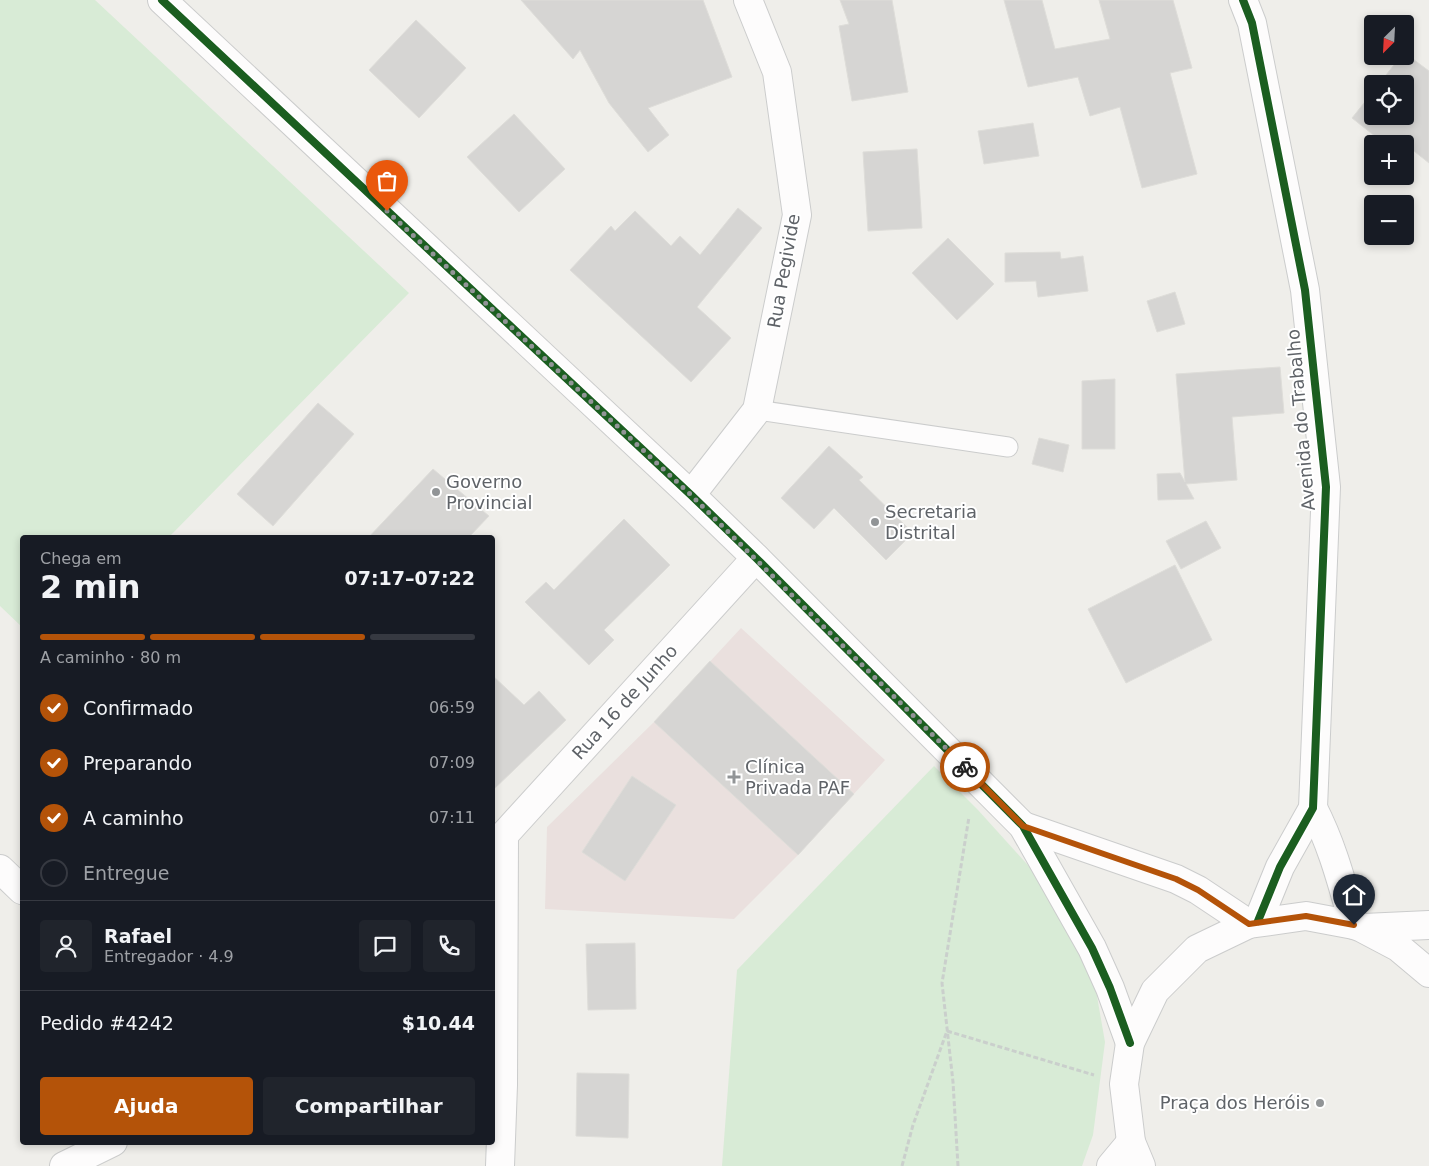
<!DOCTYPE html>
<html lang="pt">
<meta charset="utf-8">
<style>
:root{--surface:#171b24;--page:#20242c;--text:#f1f3f6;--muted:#9ea1a6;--line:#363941;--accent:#b45309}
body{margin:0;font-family:"DejaVu Sans",sans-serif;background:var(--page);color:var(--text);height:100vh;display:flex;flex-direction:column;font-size:19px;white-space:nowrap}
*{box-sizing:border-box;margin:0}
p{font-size:16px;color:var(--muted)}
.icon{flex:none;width:28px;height:28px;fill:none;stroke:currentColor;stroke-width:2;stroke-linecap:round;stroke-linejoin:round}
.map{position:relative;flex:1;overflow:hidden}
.side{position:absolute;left:20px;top:535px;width:475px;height:610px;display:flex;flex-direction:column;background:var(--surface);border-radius:5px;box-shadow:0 2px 8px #0003}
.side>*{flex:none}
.needle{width:32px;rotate:204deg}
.fabs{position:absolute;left:1364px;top:15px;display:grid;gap:10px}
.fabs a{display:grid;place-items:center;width:50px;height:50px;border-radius:5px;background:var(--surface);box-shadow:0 2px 8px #0003;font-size:25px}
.pin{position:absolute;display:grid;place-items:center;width:42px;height:42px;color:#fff;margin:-51px -21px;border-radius:50% 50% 50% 0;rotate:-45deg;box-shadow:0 0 5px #0007}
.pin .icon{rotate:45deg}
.courier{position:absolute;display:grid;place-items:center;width:50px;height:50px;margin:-25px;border:4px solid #b45309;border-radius:50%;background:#fff;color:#222;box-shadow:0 1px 6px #0007}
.summary em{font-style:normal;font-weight:700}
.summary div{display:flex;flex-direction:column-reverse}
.summary{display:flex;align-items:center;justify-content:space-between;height:85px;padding:0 20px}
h1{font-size:32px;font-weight:700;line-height:38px}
.bar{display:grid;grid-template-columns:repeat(4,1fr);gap:8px 5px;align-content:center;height:60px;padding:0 20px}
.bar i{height:6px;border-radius:4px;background:var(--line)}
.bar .active{background:var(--accent)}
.bar p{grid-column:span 4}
.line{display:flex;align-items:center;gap:12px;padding:0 20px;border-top:1px solid var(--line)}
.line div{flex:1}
.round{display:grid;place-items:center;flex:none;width:52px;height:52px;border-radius:5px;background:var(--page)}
ol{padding:0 20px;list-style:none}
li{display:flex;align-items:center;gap:15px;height:55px}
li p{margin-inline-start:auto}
li .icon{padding:5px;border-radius:50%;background:var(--accent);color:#fff;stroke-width:4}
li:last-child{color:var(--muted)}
li i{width:28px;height:28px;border:2px solid var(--line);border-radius:50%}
.action{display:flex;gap:10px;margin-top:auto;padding:10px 20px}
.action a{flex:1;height:58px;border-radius:5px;background:var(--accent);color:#fff;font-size:20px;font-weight:700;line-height:58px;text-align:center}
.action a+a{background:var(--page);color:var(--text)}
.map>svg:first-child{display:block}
</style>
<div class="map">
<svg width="1429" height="1166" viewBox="0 0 1429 1166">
<rect width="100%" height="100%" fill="#efeeea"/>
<!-- medical -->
<path fill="#eae0de" d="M 741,628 L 885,760 L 798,855 L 734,919 L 545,909 L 547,827 L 654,722 Z"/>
<!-- green -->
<g fill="#d8ebd6">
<path d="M 0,0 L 95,0 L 409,293 L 169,537 L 22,538 L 22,627 L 0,606 Z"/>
<path d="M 934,766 L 978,810 L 1065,906 L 1094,979 L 1105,1042 L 1093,1135 L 1082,1166 L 722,1166 L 737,970 Z"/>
</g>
<!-- building -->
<g fill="#d6d5d3" stroke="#deddd9">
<path d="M 521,0 L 703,0 L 732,77 L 648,108 L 669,135 L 648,152 L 609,103 L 580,50 L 573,59 Z"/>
<path d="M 840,0 L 892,0 L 908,92 L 852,101 L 839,26 L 849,24 Z"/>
<path d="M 1004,0 L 1042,0 L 1055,49 L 1110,39 L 1099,0 L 1173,0 L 1192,68 L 1170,73 L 1197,174 L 1142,188 L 1120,107 L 1090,116 L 1078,77 L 1028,87 Z"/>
<path d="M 416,20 L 466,68 L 419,118 L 369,70 Z"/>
<path d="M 1405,53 L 1429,71 L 1429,163 L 1405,144 L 1385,144 L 1352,118 L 1372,93 L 1372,116 L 1405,116 L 1405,84 L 1379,84 L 1401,56 L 1405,56 Z"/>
<path d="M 514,114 L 565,169 L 519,212 L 467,157 Z"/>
<path d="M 1033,123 L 1039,156 L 984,164 L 978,131 Z"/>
<path d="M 917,149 L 922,228 L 868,231 L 863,152 Z"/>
<path d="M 738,208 L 762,228 L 697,307 L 731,338 L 691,382 L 570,270 L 611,226 L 615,231 L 635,211 L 671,246 L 680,236 L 700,255 Z"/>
<path d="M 948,238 L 994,284 L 957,320 L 912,273 Z"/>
<path d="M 1060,252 L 1061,259 L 1083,256 L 1088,291 L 1038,297 L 1036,281 L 1005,282 L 1005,253 Z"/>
<path d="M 1175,292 L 1185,324 L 1157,332 L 1147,301 Z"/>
<path d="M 1280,367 L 1284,413 L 1232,417 L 1237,480 L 1186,484 L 1194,499 L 1158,500 L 1157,474 L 1180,473 L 1185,482 L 1176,374 Z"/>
<path d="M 1115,379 L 1115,449 L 1082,449 L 1082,381 Z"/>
<path d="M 318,403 L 354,434 L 273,526 L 237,494 Z"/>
<path d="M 1039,438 L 1069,445 L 1063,472 L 1032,464 Z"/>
<path d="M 829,446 L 863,477 L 859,480 L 913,533 L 886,560 L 834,508 L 814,529 L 781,498 Z"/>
<path d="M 433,469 L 489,516 L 468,538 L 368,538 Z"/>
<path d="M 624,519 L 670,565 L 604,630 L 614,640 L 589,665 L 525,602 L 546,582 L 554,590 Z"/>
<path d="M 1206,521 L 1221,548 L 1181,569 L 1166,541 Z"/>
<path d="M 1175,565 L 1212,640 L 1126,683 L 1088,609 Z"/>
<path d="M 710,661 L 854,794 L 798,855 L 654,722 Z"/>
<path d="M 492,675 L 524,705 L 539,691 L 566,720 L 492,791 Z"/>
<path d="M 632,776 L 676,805 L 625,881 L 582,852 Z"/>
<path d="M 635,943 L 636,1009 L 588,1010 L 586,944 Z"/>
<path d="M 577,1073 L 629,1074 L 628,1138 L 576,1136 Z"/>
</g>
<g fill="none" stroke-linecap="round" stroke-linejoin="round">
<defs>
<path id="service" d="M 757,410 L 1008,447"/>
<g id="minor">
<path d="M 1243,0 L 1252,23 L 1305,290 L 1326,487 L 1313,808 L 1280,867 L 1258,921"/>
<path d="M 691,495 L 757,410 L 797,215 L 777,72 L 748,0"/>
<path d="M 1313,808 C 1333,847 1342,884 1354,925"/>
<path d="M 492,846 L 504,835 L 756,558"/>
<path d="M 0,869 L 22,890"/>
<path d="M 64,1166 L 113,1142"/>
<path d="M 500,1166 L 503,1085 L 504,835"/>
<path d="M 1111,1166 L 1131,1142"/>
</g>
<g id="tertiary">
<path d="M 162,0 L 691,495 L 756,558 L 1023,826 L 1092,948 L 1110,988 L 1130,1043"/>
<path d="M 1023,826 L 1176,879 L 1198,890 L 1249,924"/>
<path d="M 1364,928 L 1429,925"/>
<path d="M 1141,1166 L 1131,1142 L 1124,1084 L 1130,1043 L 1155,991 L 1197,949 L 1249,924 L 1306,916 L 1354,925 L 1362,928 L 1398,947 L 1429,973"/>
</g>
</defs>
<!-- service casing -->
<use href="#service" stroke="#cbcccc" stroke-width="21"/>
<!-- minor casing -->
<use href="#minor" stroke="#cbcccc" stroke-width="30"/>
<!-- tertiary casing -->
<use href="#tertiary" stroke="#cbcccc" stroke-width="30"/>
<!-- path -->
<g stroke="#cacfcc" stroke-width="3" stroke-dasharray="5 2.5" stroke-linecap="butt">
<path d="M 902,1166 L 913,1125 L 947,1031 L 1094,1075"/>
<path d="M 958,1166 L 953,1082 L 942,983 L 969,817"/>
</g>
<!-- service -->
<use href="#service" stroke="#fdfcfc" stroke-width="19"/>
<!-- minor -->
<use href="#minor" stroke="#fdfcfc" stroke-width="28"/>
<!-- tertiary -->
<use href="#tertiary" stroke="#fdfcfc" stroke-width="28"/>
<defs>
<g id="cycleway">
<path d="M 162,0 L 691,495 L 756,558 L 1023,826 L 1092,948 L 1110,988 L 1130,1043"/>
<path d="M 1243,0 L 1252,23 L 1305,290 L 1326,487 L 1313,808 L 1280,867 L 1258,921"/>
</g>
</defs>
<!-- cycleway casing -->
<use href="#cycleway" stroke="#fff" stroke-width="11"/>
<!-- cycleway -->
<use href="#cycleway" stroke="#1b5e20" stroke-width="8"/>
</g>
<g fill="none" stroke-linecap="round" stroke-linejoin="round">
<!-- done -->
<path stroke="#919496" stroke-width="5" stroke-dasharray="0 9" d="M 387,211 L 691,495 L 965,767"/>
<!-- route -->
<path stroke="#b45309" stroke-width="6" d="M 965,767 L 1023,826 L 1176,879 L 1198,890 L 1249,924 L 1306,916 L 1354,925"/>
</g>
<!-- markers -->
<g fill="#919496" stroke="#fff" stroke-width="2">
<circle cx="436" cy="492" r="5"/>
<circle cx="875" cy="522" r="5"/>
<path d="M731.5 769.5h5v5h5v5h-5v5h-5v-5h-5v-5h5z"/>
<circle cx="1320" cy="1103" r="5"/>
</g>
<g text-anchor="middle" stroke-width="4" stroke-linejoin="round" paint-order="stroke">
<!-- street labels -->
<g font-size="18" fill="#5f6368" stroke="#fff">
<text transform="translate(784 271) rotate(-80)" y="6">Rua Pegivide</text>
<text transform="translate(1301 420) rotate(-95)" y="6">Avenida do Trabalho</text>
<text transform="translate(625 702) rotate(-48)" y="6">Rua 16 de Junho</text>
</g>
<!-- poi labels -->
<g font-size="18" fill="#5f6368" stroke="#fff" text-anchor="start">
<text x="446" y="488">Governo<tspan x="446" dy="21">Provincial</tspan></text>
<text x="885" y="518">Secretaria<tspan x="885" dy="21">Distrital</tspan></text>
<text x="745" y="773">Clínica<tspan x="745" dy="21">Privada PAF</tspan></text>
<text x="1310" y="1109" text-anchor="end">Praça dos Heróis</text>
</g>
</g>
</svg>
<div class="fabs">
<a><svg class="needle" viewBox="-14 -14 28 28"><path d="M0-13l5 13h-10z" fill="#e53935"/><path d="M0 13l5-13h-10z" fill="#9ea1a6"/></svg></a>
<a><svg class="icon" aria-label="locate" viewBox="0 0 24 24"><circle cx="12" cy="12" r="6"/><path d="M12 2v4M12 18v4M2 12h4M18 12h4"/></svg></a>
<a>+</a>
<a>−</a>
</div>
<div class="pin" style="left:387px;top:211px;background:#ea580c"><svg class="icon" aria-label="bag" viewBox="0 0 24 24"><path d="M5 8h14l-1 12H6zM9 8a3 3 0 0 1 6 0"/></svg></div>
<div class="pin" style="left:1354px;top:925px;background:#1f2937"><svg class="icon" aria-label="home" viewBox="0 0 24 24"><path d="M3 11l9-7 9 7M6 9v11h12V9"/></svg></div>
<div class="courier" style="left:965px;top:767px"><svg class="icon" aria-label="bike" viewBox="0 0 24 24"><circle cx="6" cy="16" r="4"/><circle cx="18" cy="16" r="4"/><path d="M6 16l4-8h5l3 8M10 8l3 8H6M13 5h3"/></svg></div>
<section class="side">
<div class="summary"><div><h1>2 min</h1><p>Chega em</p></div><em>07:17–07:22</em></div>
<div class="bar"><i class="active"></i><i class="active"></i><i class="active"></i><i></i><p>A caminho · 80 m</p></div>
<ol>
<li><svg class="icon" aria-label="check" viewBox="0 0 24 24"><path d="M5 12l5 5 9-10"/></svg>Confirmado<p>06:59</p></li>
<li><svg class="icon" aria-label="check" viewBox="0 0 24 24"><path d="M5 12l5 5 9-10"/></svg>Preparando<p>07:09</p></li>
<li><svg class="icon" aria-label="check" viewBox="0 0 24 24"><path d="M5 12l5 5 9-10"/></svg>A caminho<p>07:11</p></li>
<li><i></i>Entregue</li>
</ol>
<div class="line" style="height:90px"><a class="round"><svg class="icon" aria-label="person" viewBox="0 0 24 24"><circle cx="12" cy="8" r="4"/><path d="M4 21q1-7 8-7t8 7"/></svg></a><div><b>Rafael</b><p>Entregador · 4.9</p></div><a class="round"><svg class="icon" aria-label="chat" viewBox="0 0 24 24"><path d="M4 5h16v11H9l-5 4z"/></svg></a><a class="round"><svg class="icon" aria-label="phone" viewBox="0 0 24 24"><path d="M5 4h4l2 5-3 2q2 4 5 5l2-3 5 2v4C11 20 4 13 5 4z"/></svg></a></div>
<div class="line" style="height:65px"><div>Pedido #4242</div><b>$10.44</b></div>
<div class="action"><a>Ajuda</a><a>Compartilhar</a></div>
</section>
</div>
